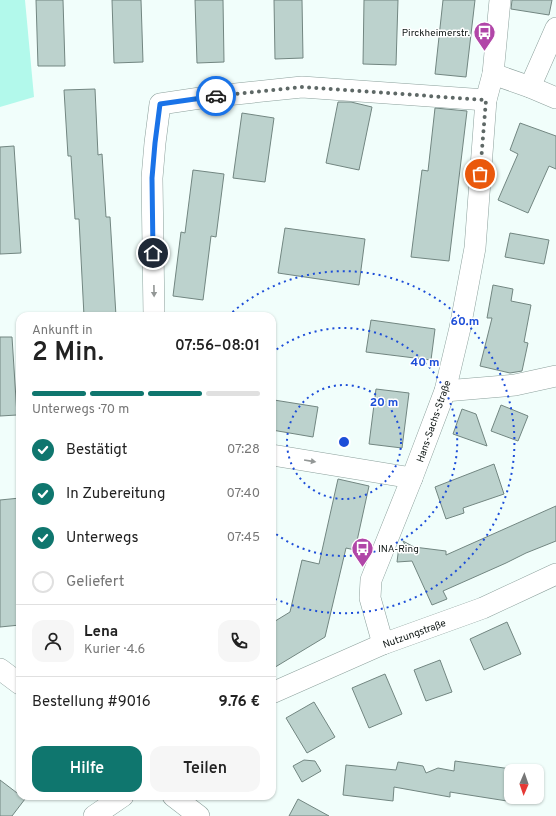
<!DOCTYPE html>
<html lang="de">
<meta charset="utf-8">
<style>
:root{--surface:#fff;--page:#f6f6f6;--text:#222;--muted:#767676;--line:#e0e0e0;--accent:#0f766e}
body{margin:0;font-family:Overpass,sans-serif;background:var(--page);color:var(--text);height:100vh;display:flex;flex-direction:column;font-size:15px;white-space:nowrap}
*{box-sizing:border-box;margin:0}
p{font-size:13px;color:var(--muted)}
.icon{flex:none;width:22px;height:22px;fill:none;stroke:currentColor;stroke-width:2;stroke-linecap:round;stroke-linejoin:round}
.map{position:relative;flex:1;overflow:hidden}
.panel{position:absolute;left:16px;top:312px;width:260px;height:488px;display:flex;flex-direction:column;background:var(--surface);border-radius:12px;box-shadow:0 1px 3px #0004}
.panel>*{flex:none}
.needle{width:26px;rotate:182deg}
.controls{position:absolute;left:504px;top:764px;display:grid;gap:8px}
.controls a{display:grid;place-items:center;width:40px;height:40px;border-radius:8px;background:var(--surface);box-shadow:0 1px 3px #0004;font-size:20px}
.pin{position:absolute;display:grid;place-items:center;width:34px;height:34px;color:#fff;margin:-17px;border:2px solid #fff;border-radius:50%;box-shadow:0 1px 4px #0007}
.courier{position:absolute;display:grid;place-items:center;width:40px;height:40px;margin:-20px;border:3px solid #1a73e8;border-radius:50%;background:#fff;color:#222;box-shadow:0 1px 5px #0007}
.headline em{font-style:normal;font-weight:600}
.headline div{display:flex;flex-direction:column-reverse}
.headline{display:flex;align-items:center;justify-content:space-between;height:68px;padding:0 16px}
h1{font-size:26px;font-weight:600;line-height:30px}
.bar{display:grid;grid-template-columns:repeat(4,1fr);gap:6px 4px;align-content:center;height:48px;padding:0 16px}
.bar i{height:5px;border-radius:3px;background:var(--line)}
.bar .current{background:var(--accent)}
.bar p{grid-column:span 4}
.line{display:flex;align-items:center;gap:10px;padding:0 16px;border-top:1px solid var(--line)}
.line div{flex:1}
.round{display:grid;place-items:center;flex:none;width:42px;height:42px;border-radius:12px;background:var(--page)}
ol{padding:0 16px;list-style:none}
li{display:flex;align-items:center;gap:12px;height:44px}
li p{margin-inline-start:auto}
li .icon{padding:4px;border-radius:50%;background:var(--accent);color:#fff;stroke-width:4}
li:last-child{color:var(--muted)}
li i{width:22px;height:22px;border:2px solid var(--line);border-radius:50%}
.button{display:flex;gap:8px;margin-top:auto;padding:8px 16px}
.button a{flex:1;height:46px;border-radius:12px;background:var(--accent);color:#fff;font-size:16px;font-weight:600;line-height:46px;text-align:center}
.button a+a{background:var(--page);color:var(--text)}
.map>svg:first-child{display:block}
</style>
<div class="map">
<svg width="556" height="816" viewBox="0 0 556 816">
<rect width="100%" height="100%" fill="#f1fefb"/>
<!-- green -->
<path fill="#b2f9eb" d="M 0,0 L 25,0 L 34,97 L 0,107 Z"/>
<!-- building -->
<g fill="#bcd2cd" stroke="#728681">
<path d="M 36,0 L 63,0 L 65,66 L 38,66 Z"/>
<path d="M 112,0 L 141,0 L 143,62 L 114,63 Z"/>
<path d="M 195,0 L 223,0 L 224,62 L 197,63 Z"/>
<path d="M 274,0 L 302,0 L 303,58 L 275,59 Z"/>
<path d="M 364,0 L 398,0 L 396,65 L 363,64 Z"/>
<path d="M 443,0 L 475,0 L 466,77 L 435,74 Z"/>
<path d="M 512,0 L 552,0 L 549,15 L 511,9 Z"/>
<path d="M 95,89 L 98,155 L 102,154 L 106,217 L 110,217 L 116,316 L 84,316 L 79,219 L 75,219 L 71,156 L 68,156 L 64,90 Z"/>
<path d="M 338,102 L 351,102 L 372,107 L 359,170 L 326,163 Z"/>
<path d="M 435,108 L 467,111 L 449,261 L 411,257 L 422,170 L 428,171 Z"/>
<path d="M 242,113 L 274,118 L 265,182 L 233,178 Z"/>
<path d="M 520,123 L 556,136 L 556,169 L 549,166 L 528,213 L 498,200 L 518,154 L 510,150 Z"/>
<path d="M 14,146 L 21,253 L 0,254 L 0,147 Z"/>
<path d="M 193,170 L 224,174 L 216,237 L 211,236 L 203,300 L 173,296 L 181,232 L 185,233 Z"/>
<path d="M 285,228 L 365,239 L 359,285 L 278,273 Z"/>
<path d="M 510,233 L 549,240 L 544,264 L 505,257 Z"/>
<path d="M 493,285 L 513,289 L 511,301 L 531,305 L 524,342 L 528,343 L 522,371 L 510,373 L 480,366 L 492,318 L 487,318 Z"/>
<path d="M 371,320 L 435,329 L 431,360 L 366,352 Z"/>
<path d="M 0,337 L 12,337 L 17,415 L 0,416 Z"/>
<path d="M 376,389 L 409,393 L 402,448 L 369,444 Z"/>
<path d="M 274,400 L 318,407 L 313,437 L 272,430 L 272,410 Z"/>
<path d="M 501,405 L 528,416 L 518,441 L 491,431 Z"/>
<path d="M 462,409 L 476,414 L 487,446 L 453,434 Z"/>
<path d="M 494,464 L 504,494 L 463,508 L 464,513 L 446,519 L 435,487 Z"/>
<path d="M 338,479 L 369,486 L 355,550 L 346,548 L 325,637 L 272,669 L 272,623 L 290,612 L 302,560 L 319,564 Z"/>
<path d="M 20,498 L 20,625 L 0,627 L 0,500 Z"/>
<path d="M 556,506 L 556,541 L 526,553 L 506,563 L 443,591 L 447,599 L 432,605 L 412,561 L 397,562 L 399,546 L 406,547 L 403,541 L 414,547 L 446,551 L 446,555 Z"/>
<path d="M 507,622 L 521,654 L 484,670 L 470,639 Z"/>
<path d="M 440,660 L 452,692 L 426,701 L 414,670 Z"/>
<path d="M 385,674 L 402,714 L 369,728 L 352,688 Z"/>
<path d="M 314,702 L 335,737 L 307,753 L 286,718 Z"/>
<path d="M 304,760 L 315,761 L 321,771 L 302,782 L 293,766 Z"/>
<path d="M 455,761 L 511,769 L 507,801 L 450,792 L 450,797 L 394,787 L 393,801 L 343,795 L 346,765 L 396,770 L 398,762 L 423,766 L 426,773 L 438,768 L 454,771 Z"/>
<path d="M 0,780 L 25,799 L 12,816 L 0,816 Z"/>
<path d="M 298,799 L 329,816 L 289,816 Z"/>
</g>
<g fill="none" stroke-linecap="round" stroke-linejoin="round">
<defs>
<g id="minor">
<path d="M 493,74 L 530,87 L 556,98"/>
<path d="M 530,87 L 556,28"/>
<path d="M 154,316 L 152,178 L 155,143 L 160,104 L 207,97 L 302,87 L 486,100"/>
<path d="M 445,391 L 515,385 L 556,376"/>
<path d="M 272,455 L 412,478"/>
<path d="M 383,644 L 370,598 L 371,580 L 412,478 L 445,391 L 460,328 L 475,248 L 486,100 L 493,74 L 500,0"/>
<path d="M 0,669 L 20,684"/>
<path d="M 272,693 L 383,644 L 483,608 L 556,574"/>
<path d="M 173,796 L 199,816"/>
<path d="M 94,816 L 123,796"/>
</g>
</defs>
<!-- minor casing -->
<use href="#minor" stroke="#8ca09c" stroke-width="22"/>
<!-- minor -->
<use href="#minor" stroke="#fff" stroke-width="21"/>
</g>
<!-- one-way arrows -->
<defs><path id="oneway-solid" d="M-6-.8H1V-3.2L6.5 0L1 3.2V.8H-6Z"/></defs>
<g fill="#939796">
<use href="#oneway-solid" transform="translate(154 291) rotate(89)"/>
<use href="#oneway-solid" transform="translate(310 461) rotate(9)"/>
</g>
<g fill="none" stroke-linecap="round" stroke-linejoin="round">
<!-- done -->
<path stroke="#5e6866" stroke-width="4" stroke-dasharray="0 7.2" d="M 216,96 L 302,87 L 486,100 L 480,174"/>
<!-- route -->
<path stroke="#1a73e8" stroke-width="5" d="M 153,253 L 152,178 L 155,143 L 160,104 L 216,96"/>
</g>
<!-- distance rings -->
<g fill="none" stroke="#1d4ed8" stroke-width="2" stroke-dasharray="2 4">
<circle cx="344" cy="442" r="57"/>
<path d="M272 353A114 114 0 1 1 272 531"/>
<path d="M228 316A171 171 0 1 1 273 598"/>
</g>
<!-- icons -->
<defs>
<symbol id="bus-pin" viewBox="-11 -11 22 30"><path d="M0 17L-7.5 6A9.5 9.5 0 1 1 7.5 6Z" fill="#b146a8" stroke="#fff"/><path d="M-5-6H5V4H4V6H2V4H-2V6H-4V4H-5ZM-3.5-4V0h7V-4ZM-3.5 1.2v1.5H-2V1.2ZM2 1.2v1.5H3.5V1.2Z" fill="#fff"/></symbol>
</defs>
<g fill-rule="evenodd">
<use href="#bus-pin" x="472" y="20" width="25" height="34"/>
<use href="#bus-pin" x="350" y="536" width="25" height="34"/>
</g>
<g text-anchor="middle" stroke-width="3" stroke-linejoin="round" paint-order="stroke">
<!-- poi labels -->
<g font-size="10" fill="#0f1715" stroke="#fff" text-anchor="end">
<text x="470" y="36">Pirckheimerstr.</text>
<text x="378" y="552" text-anchor="start">INA-Ring</text>
</g>
<!-- street labels -->
<g font-size="10" fill="#0f1715" stroke="#fff">
<text transform="translate(433 421) rotate(-71)" y="4">Hans-Sachs-Straße</text>
<text transform="translate(414 633) rotate(-20)" y="4">Nutzungstraße</text>
</g>
</g>
<circle cx="344" cy="442" r="6" fill="#1d4ed8" stroke="#fff" stroke-width="2"/>
<g font-size="12" text-anchor="middle" font-weight="bold" fill="#1d4ed8" stroke="#fff" stroke-width="3" stroke-linejoin="round" paint-order="stroke">
<text x="465" y="325">60 m</text>
<text x="425" y="366">40 m</text>
<text x="384" y="406">20 m</text>
</g>
</svg>
<div class="controls">
<a><svg class="needle" viewBox="-14 -14 28 28"><path d="M0-13l5 13h-10z" fill="#e53935"/><path d="M0 13l5-13h-10z" fill="#767676"/></svg></a>
</div>
<div class="pin" style="left:480px;top:174px;background:#ea580c"><svg class="icon" aria-label="bag" viewBox="0 0 24 24"><path d="M5 8h14l-1 12H6zM9 8a3 3 0 0 1 6 0"/></svg></div>
<div class="pin" style="left:153px;top:253px;background:#1f2937"><svg class="icon" aria-label="home" viewBox="0 0 24 24"><path d="M3 11l9-7 9 7M6 9v11h12V9"/></svg></div>
<div class="courier" style="left:216px;top:96px"><svg class="icon" aria-label="car" viewBox="0 0 24 24"><path d="M5 17H2v-5l4-1 3-4h7l3 4 3 1v5h-3M9 17h6M6 11h13"/><circle cx="7" cy="17" r="2"/><circle cx="17" cy="17" r="2"/></svg></div>
<section class="panel">
<div class="headline"><div><h1>2 Min.</h1><p>Ankunft in</p></div><em>07:56–08:01</em></div>
<div class="bar"><i class="current"></i><i class="current"></i><i class="current"></i><i></i><p>Unterwegs · 70 m</p></div>
<ol>
<li><svg class="icon" aria-label="check" viewBox="0 0 24 24"><path d="M5 12l5 5 9-10"/></svg>Bestätigt<p>07:28</p></li>
<li><svg class="icon" aria-label="check" viewBox="0 0 24 24"><path d="M5 12l5 5 9-10"/></svg>In Zubereitung<p>07:40</p></li>
<li><svg class="icon" aria-label="check" viewBox="0 0 24 24"><path d="M5 12l5 5 9-10"/></svg>Unterwegs<p>07:45</p></li>
<li><i></i>Geliefert</li>
</ol>
<div class="line" style="height:72px"><a class="round"><svg class="icon" aria-label="person" viewBox="0 0 24 24"><circle cx="12" cy="8" r="4"/><path d="M4 21q1-7 8-7t8 7"/></svg></a><div><b>Lena</b><p>Kurier · 4.6</p></div><a class="round"><svg class="icon" aria-label="phone" viewBox="0 0 24 24"><path d="M5 4h4l2 5-3 2q2 4 5 5l2-3 5 2v4C11 20 4 13 5 4z"/></svg></a></div>
<div class="line" style="height:52px"><div>Bestellung #9016</div><b>9.76 €</b></div>
<div class="button"><a>Hilfe</a><a>Teilen</a></div>
</section>
</div>
